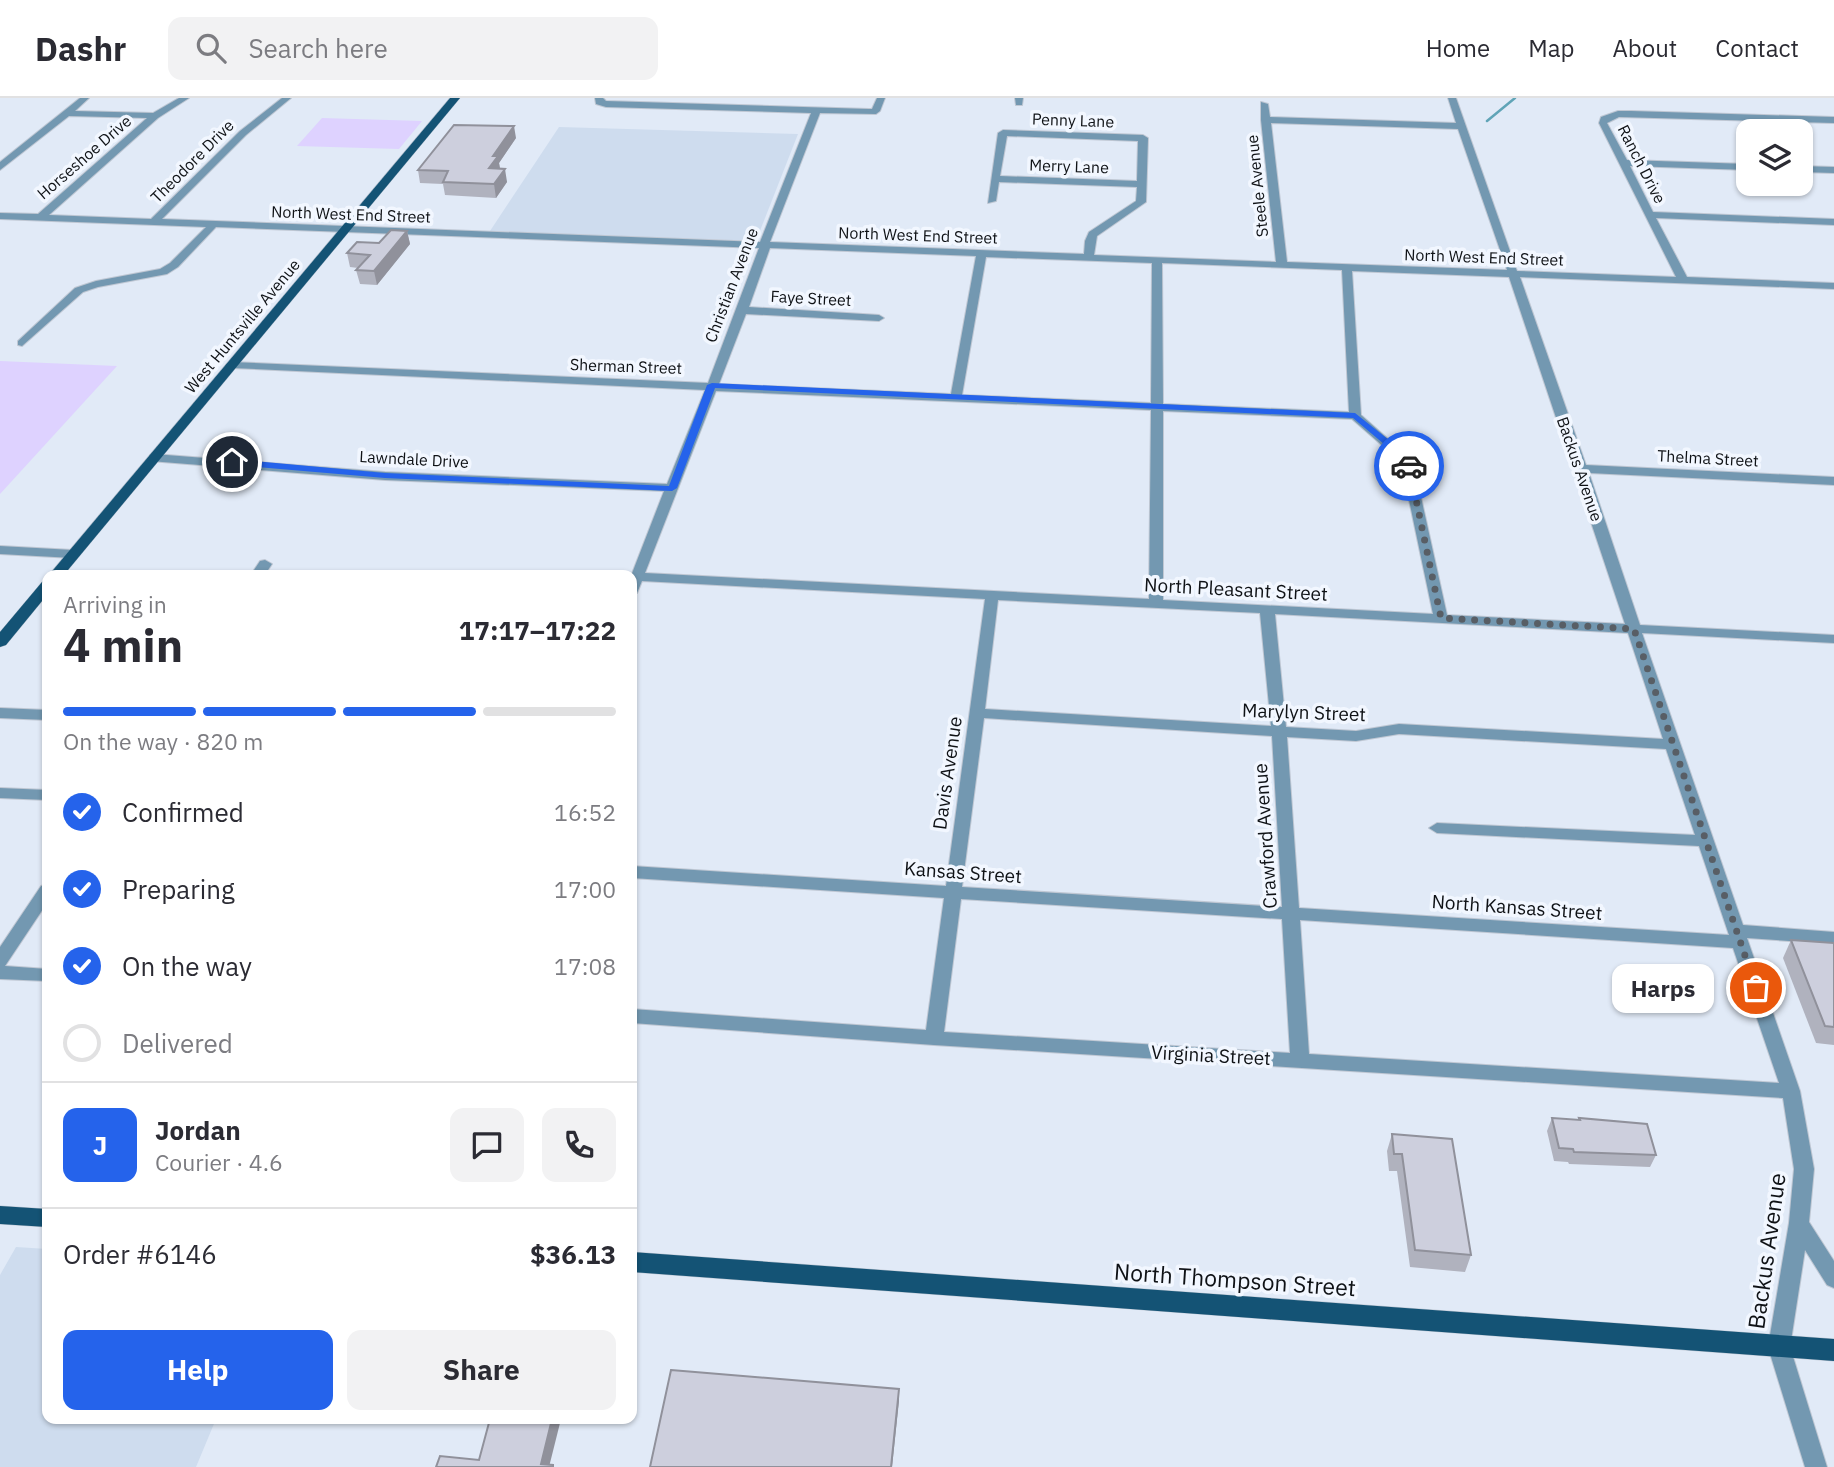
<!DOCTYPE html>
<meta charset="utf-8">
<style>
:root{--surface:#fff;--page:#f2f2f3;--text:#2b2b33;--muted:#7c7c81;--line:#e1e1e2;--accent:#2563eb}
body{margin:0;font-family:"IBM Plex Sans",sans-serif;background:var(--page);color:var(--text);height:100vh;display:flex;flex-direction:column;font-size:26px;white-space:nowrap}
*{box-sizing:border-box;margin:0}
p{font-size:23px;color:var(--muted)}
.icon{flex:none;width:38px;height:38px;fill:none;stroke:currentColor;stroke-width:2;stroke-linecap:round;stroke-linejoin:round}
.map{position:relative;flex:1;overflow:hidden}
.drawer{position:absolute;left:42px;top:472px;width:595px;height:854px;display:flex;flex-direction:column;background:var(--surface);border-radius:14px;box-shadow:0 2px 5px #0004}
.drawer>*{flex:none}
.controls{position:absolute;left:1736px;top:21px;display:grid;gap:14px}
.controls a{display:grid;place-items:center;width:77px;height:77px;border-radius:14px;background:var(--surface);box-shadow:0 2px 5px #0004;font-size:35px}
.pin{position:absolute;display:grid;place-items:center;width:60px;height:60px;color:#fff;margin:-30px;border:4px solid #fff;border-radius:50%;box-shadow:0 2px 7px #0007}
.courier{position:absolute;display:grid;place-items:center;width:70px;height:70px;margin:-35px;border:5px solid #2563eb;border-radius:50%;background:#fff;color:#222;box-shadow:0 2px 9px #0007}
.bubble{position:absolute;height:49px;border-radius:14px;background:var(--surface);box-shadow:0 2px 5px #0004;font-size:23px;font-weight:800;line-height:49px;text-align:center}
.head em{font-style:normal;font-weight:800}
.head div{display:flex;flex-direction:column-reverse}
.head{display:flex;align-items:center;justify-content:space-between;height:119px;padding:0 21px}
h1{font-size:46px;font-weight:800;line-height:52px}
.bar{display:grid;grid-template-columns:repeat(4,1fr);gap:10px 7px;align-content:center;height:84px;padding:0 21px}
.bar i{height:9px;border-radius:5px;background:var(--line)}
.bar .active{background:var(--accent)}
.bar p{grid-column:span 4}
.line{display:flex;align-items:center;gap:18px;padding:0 21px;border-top:2px solid var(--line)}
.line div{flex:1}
.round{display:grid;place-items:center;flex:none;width:74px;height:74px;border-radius:14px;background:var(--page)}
ol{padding:0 21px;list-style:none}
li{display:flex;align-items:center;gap:21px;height:77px}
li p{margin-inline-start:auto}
li .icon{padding:7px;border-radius:50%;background:var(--accent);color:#fff;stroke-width:4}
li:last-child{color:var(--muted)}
li i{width:38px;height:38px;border:4px solid var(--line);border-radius:50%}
.button{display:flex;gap:14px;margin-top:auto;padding:14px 21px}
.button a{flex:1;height:80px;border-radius:14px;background:var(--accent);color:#fff;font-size:28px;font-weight:800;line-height:80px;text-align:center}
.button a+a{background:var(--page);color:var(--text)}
header{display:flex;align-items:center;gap:42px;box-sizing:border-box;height:98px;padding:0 35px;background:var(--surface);border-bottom:2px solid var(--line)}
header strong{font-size:33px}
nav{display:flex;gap:38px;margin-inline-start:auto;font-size:24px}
.search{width:490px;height:63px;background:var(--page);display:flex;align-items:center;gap:18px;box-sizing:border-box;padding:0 24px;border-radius:14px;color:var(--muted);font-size:26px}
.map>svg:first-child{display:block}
</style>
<header>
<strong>Dashr</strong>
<div class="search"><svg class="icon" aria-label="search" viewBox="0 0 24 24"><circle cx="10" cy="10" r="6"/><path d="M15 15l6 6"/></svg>Search here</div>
<nav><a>Home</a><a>Map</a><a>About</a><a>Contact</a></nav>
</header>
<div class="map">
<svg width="1834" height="1369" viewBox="0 0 1834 1369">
<rect width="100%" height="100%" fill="#e1eaf7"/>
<!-- built -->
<g fill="#cedcee">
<path d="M 559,29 L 798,36 L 756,143 L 490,133 Z"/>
<path d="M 16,1149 L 47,1151 L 47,1321 L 216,1321 L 196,1369 L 0,1369 L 0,1177 Z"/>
</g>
<!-- green -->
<g fill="#ded2ff">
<path d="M 322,20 L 422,23 L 399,51 L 297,48 Z"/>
<path d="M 0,263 L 117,268 L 0,396 Z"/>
</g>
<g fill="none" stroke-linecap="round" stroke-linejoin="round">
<!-- stream -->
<path stroke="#60a4b7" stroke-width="2.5" d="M 1487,23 L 1515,0"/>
<defs>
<g id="minor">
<path d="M 80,0 L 89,0 L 75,13 L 153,15 L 179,0 L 189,0 L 158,20 L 49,117 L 151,121 L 240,33 L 282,0 L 291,0 L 246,37 L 162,121 L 760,144 L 811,15 L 606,9 L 596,6 L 595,0 L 603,0 L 606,3 L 869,11 L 872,11 L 877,0 L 885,0 L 880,13 L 876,16 L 820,15 L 770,144 L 1084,156 L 1085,143 L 1089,134 L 1136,103 L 1137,89 L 999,84 L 996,103 L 988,105 L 998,35 L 1003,32 L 1143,37 L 1148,40 L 1146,104 L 1097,138 L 1094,157 L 1276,164 L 1261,22 L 1261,4 L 1268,6 L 1270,19 L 1456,25 L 1448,0 L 1456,0 L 1517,173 L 1676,179 L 1599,25 L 1601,19 L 1618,13 L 1631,13 L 1834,19 L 1834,25 L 1619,19 L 1607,25 L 1627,62 L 1748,66 L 1748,72 L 1630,68 L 1653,114 L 1834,121 L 1834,127 L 1656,120 L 1687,179 L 1834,185 L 1834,191 L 1520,179 L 1586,367 L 1834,379 L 1834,387 L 1589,375 L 1640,527 L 1834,537 L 1834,545 L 1642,535 L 1743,827 L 1834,834 L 1834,846 L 1747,840 L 1800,993 L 1814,1071 L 1809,1124 L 1834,1163 L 1834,1190 L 1827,1187 L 1805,1152 L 1790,1249 L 1827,1369 L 1805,1369 L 1768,1249 L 1789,1125 L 1794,1071 L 1783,1000 L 934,947 L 632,925 L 632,911 L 926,932 L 944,800 L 632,780 L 632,768 L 946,788 L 985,501 L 642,483 L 637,495 L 632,496 L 631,478 L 664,393 L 385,382 L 150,363 L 150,357 L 154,356 L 385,374 L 667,386 L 705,292 L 232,270 L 226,267 L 232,264 L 708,285 L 759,150 L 216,129 L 178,169 L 167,176 L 98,189 L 83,194 L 22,248 L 18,247 L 18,243 L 75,190 L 96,183 L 160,171 L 170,165 L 206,129 L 0,121 L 0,115 L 38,116 L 147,20 L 69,18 L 0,72 L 0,64 ZM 1271,25 L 1458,31 L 1507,172 L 1287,164 ZM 1007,38 L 1138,43 L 1137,83 L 1000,78 ZM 770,150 L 976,158 L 951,296 L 719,286 L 746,216 L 879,223 L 884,220 L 879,217 L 749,209 ZM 986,159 L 1152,165 L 1151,305 L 962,297 ZM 1162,165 L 1342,172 L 1349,314 L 1163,306 ZM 1352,173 L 1509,179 L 1625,526 L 1447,517 L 1413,363 L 1361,317 ZM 716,293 L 1151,312 L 1149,501 L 645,475 ZM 1163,313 L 1352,321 L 1401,364 L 1433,516 L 1163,502 ZM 998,502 L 1260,515 L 1271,628 L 985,611 ZM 1275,516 L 1628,535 L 1663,641 L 1399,626 L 1356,633 L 1286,629 ZM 984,620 L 1272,638 L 1282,809 L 962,789 ZM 1399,636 L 1666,651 L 1695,737 L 1437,725 L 1429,730 L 1437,735 L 1699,748 L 1729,837 L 1299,810 L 1287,639 L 1356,643 ZM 961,801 L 1282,821 L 1290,955 L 944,934 ZM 1300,822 L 1733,850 L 1779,985 L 1309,956 Z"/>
<path d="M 1015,0 L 1023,0 L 1022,7 L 1016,7 Z"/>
<path d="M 1801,68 L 1834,69 L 1834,75 L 1801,74 Z"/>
<path d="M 0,448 L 73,452 L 80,456 L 73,460 L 0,456 Z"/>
<path d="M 265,462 L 272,466 L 264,478 L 250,478 L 260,463 Z"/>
<path d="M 0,610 L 47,612 L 47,622 L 0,620 Z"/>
<path d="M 0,690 L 47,692 L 47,702 L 0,700 Z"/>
<path d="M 47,786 L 47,805 L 5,868 L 47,871 L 47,883 L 0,881 L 0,849 L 41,788 Z"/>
</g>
<g id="major">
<path d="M 450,0 L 460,0 L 63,478 L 48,478 Z"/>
<path d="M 47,482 L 47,497 L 6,547 L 0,549 L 0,534 L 42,484 Z"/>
<path d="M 0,1108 L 47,1111 L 47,1129 L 0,1126 Z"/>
<path d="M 632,1154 L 1834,1241 L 1834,1263 L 632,1174 Z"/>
</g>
</defs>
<!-- minor casing -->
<use href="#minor" stroke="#bfc7d3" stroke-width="2"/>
<!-- major casing -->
<use href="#major" stroke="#bfc7d3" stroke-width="1"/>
<!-- minor -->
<use href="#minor" fill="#7398b1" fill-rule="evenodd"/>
<!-- major -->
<use href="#major" fill="#145375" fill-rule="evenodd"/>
</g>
<!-- wall -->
<g fill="#b0b2be">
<path d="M 516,40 L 499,65 L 500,70 L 507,84 L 496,100 L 445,97 L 443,86 L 420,85 L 418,72 Z"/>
<path d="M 407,133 L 410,146 L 377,187 L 360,186 L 356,172 L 358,170 L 350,169 L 347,155 L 379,145 Z"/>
<path d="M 1791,842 L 1834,845 L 1834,947 L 1816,945 L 1783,860 Z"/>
<path d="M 1552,1020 L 1578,1022 L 1579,1020 L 1656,1057 L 1650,1069 L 1569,1066 L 1568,1064 L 1554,1063 L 1547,1033 Z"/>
<path d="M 1392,1036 L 1471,1157 L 1465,1174 L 1410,1169 L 1397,1073 L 1389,1073 L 1387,1053 Z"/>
<path d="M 490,1321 L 566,1321 L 565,1326 L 560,1325 L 479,1362 Z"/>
</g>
<!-- shaded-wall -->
<g fill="#90919b">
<path d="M 514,28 L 516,40 L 499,65 L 500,71 L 489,70 L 493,58 Z"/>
<path d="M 505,71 L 507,84 L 496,100 L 494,86 Z"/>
<path d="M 407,133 L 410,146 L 377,187 L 374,173 Z"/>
<path d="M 899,1291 L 899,1303 L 892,1369 L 891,1369 Z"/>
<path d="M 552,1321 L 559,1321 L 560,1325 L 549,1369 L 541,1366 Z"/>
</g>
<!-- building -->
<g fill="#cdcfdd" stroke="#90919b" stroke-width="2">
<path d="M 454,27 L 514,28 L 493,58 L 498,58 L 489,70 L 505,71 L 494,86 L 443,84 L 448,73 L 418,72 Z"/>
<path d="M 391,132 L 407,133 L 374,173 L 356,172 L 370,157 L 347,155 L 357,144 L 379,145 Z"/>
<path d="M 1791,842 L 1834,845 L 1834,929 L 1825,928 Z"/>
<path d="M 1552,1020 L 1580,1022 L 1579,1020 L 1647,1026 L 1656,1057 L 1574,1054 L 1573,1051 L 1559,1050 Z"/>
<path d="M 1392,1036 L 1452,1041 L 1471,1157 L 1415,1152 L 1402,1056 L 1394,1056 Z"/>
<path d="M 671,1272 L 899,1291 L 891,1369 L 650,1369 Z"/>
<path d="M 490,1321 L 552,1321 L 541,1366 L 553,1367 L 553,1369 L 436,1369 L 440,1358 L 479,1362 Z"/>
</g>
<!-- route -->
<path fill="#2563eb" d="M 712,285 L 1355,315 L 1404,354 L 1413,368 L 1406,370 L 1397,357 L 1353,320 L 715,290 L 677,390 L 672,393 L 385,380 L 232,367 L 228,364 L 232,361 L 385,375 L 669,388 L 707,287 Z"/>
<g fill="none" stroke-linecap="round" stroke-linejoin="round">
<!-- done -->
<path stroke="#585e65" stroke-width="7" stroke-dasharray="0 12.6" d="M 1409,368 L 1441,520 L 1634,531 L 1756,890"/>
</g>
<g text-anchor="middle" stroke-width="7" stroke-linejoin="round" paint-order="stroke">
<!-- far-street labels -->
<g font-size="16" fill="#0f1216" stroke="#f2f7ff">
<text transform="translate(1073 22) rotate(2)" y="6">Penny Lane</text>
<text transform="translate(84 59) rotate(-41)" y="6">Horseshoe Drive</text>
<text transform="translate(192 63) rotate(-45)" y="6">Theodore Drive</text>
<text transform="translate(1642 66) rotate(63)" y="6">Ranch Drive</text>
<text transform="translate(1069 68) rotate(2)" y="6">Merry Lane</text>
<text transform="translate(1257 88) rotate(-96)" y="6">Steele Avenue</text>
<text transform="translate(351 116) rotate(2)" y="6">North West End Street</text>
<text transform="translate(918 137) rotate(2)" y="6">North West End Street</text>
<text transform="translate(1484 159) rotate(2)" y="6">North West End Street</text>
<text transform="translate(731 187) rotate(-69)" y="6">Christian Avenue</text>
<text transform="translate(811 200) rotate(3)" y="6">Faye Street</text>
<text transform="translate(242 228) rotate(-50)" y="6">West Huntsville Avenue</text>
<text transform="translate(626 268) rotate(2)" y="6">Sherman Street</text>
<text transform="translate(1708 360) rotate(3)" y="6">Thelma Street</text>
<text transform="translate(414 361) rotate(3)" y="6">Lawndale Drive</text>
<text transform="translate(1580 371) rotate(71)" y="6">Backus Avenue</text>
</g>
<!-- street labels -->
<g font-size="19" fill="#0f1216" stroke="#f2f7ff">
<text transform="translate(1236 491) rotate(3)" y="7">North Pleasant Street</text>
<text transform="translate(1304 614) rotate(2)" y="7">Marylyn Street</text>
<text transform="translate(947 675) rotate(-82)" y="7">Davis Avenue</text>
<text transform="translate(1265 738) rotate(-94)" y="7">Crawford Avenue</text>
<text transform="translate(963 774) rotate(4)" y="7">Kansas Street</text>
<text transform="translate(1517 809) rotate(4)" y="7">North Kansas Street</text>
<text transform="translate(1211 957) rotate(3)" y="7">Virginia Street</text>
</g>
<!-- near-street labels -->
<g font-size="23" fill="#0f1216" stroke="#f2f7ff">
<text transform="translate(1767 1153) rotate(-82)" y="8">Backus Avenue</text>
<text transform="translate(1235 1182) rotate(4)" y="8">North Thompson Street</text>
</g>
</g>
</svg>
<div class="controls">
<a><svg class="icon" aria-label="layers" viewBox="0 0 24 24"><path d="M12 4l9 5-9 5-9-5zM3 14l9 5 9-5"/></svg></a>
</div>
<div class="pin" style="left:1756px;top:890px;background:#ea580c"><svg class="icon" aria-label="bag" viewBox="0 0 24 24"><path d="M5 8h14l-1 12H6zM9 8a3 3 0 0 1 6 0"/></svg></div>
<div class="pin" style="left:232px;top:364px;background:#1f2937"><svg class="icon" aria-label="home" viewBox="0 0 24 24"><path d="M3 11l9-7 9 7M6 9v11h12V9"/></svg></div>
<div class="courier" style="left:1409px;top:368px"><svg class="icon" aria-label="car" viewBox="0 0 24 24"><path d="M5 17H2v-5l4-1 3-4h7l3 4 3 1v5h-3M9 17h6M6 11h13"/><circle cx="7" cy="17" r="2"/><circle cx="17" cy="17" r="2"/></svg></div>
<div class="bubble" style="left:1612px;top:866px;width:102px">Harps</div>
<section class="drawer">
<div class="head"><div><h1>4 min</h1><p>Arriving in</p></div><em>17:17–17:22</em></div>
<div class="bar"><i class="active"></i><i class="active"></i><i class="active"></i><i></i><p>On the way · 820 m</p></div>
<ol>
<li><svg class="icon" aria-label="check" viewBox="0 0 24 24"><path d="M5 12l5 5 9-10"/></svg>Confirmed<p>16:52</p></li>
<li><svg class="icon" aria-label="check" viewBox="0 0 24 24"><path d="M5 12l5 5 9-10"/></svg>Preparing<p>17:00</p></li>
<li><svg class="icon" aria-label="check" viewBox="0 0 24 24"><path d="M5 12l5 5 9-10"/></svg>On the way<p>17:08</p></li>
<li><i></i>Delivered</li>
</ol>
<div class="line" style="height:126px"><b class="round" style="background:var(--accent);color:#fff">J</b><div><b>Jordan</b><p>Courier · 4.6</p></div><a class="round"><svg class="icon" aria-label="chat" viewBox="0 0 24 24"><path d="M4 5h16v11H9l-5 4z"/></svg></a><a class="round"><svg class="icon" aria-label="phone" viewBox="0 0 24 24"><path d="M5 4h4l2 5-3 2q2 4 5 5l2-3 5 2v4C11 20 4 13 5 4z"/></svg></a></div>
<div class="line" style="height:91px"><div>Order #6146</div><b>$36.13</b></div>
<div class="button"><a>Help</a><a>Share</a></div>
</section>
</div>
